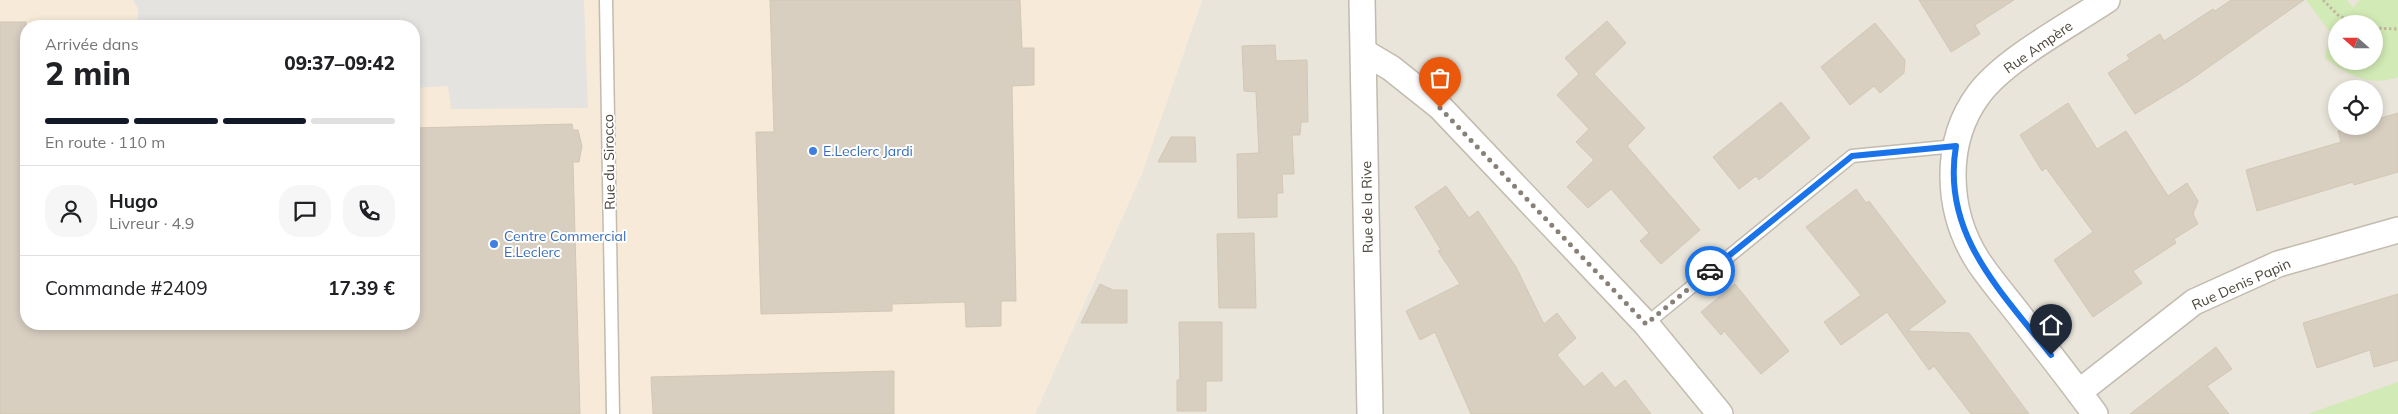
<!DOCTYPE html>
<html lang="fr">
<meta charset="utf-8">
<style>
:root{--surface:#fff;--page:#f6f6f6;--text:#202124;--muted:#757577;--line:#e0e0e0;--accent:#111827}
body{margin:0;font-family:Mulish,sans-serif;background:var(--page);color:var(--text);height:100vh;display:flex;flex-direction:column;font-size:19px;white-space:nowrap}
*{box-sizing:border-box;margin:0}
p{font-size:16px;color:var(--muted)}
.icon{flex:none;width:28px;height:28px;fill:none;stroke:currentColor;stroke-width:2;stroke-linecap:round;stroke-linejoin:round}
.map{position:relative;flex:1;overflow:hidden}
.drawer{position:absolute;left:20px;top:20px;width:400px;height:310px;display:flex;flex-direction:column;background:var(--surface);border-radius:20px;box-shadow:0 2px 8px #0003}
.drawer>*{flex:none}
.needle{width:32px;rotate:291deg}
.buttons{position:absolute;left:2328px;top:15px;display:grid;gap:10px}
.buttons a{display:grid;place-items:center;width:55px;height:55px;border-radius:50%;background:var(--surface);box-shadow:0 2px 8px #0003;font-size:25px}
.pin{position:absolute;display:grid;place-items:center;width:42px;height:42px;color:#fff;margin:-51px -21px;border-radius:50% 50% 50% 0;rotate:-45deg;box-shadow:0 0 5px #0007}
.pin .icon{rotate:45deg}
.courier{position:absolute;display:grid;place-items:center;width:50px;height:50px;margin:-25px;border:4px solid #1a73e8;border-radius:50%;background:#fff;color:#222;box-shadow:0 1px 6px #0007}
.summary em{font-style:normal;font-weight:800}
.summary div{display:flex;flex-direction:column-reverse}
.summary{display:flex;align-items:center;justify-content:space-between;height:85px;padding:0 25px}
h1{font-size:32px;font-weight:800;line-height:38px}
.bar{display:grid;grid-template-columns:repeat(4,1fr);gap:8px 5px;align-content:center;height:60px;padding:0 25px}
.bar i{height:6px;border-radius:4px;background:var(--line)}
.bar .selected{background:var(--accent)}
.bar p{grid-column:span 4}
.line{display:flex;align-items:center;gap:12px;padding:0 25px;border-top:1px solid var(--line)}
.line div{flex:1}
.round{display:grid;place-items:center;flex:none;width:52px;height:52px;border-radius:20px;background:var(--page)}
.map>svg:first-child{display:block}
</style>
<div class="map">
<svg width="2398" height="414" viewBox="0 0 2398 414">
<rect width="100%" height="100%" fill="#f6f3ec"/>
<!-- residential -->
<path fill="#eae5da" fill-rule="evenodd" d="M 1202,0 L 2398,0 L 2398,414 L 1035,414 L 1142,173 ZM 2336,24 L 2374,24 L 2374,61 L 2336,61 ZM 2336,89 L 2374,89 L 2374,126 L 2336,126 Z"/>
<!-- commercial -->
<path fill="#f7ead8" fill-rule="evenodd" d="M 0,0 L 1202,0 L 1142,173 L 1035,414 L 0,414 ZM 26,26 L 414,26 L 414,324 L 26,324 Z"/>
<!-- green -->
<g fill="#d2eab5" fill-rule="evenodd">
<path d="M 2306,0 L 2347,0 L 2353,8 L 2360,0 L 2398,0 L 2398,77 C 2370,87 2346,75 2325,58 L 2330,32 ZM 2336,24 L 2374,24 L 2374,61 L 2336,61 Z"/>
<path d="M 2398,382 L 2398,414 L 2308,414 Z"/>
</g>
<!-- parking -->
<path fill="#e5e3e0" d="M 133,0 L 584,0 L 588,108 L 451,109 L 448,86 L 414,88 L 414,26 L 138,26 L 138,9 Z"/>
<!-- building -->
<g fill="#d8cfc1" stroke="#d3c7b4">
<path d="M 770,0 L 1020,0 L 1022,48 L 1034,48 L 1034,85 L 1012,86 L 1016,301 L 1001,301 L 1001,326 L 966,327 L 965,302 L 892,304 L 892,311 L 761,314 L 756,132 L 774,132 Z"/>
<path d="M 1919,0 L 2014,0 L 1975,25 L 1980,34 L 1951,52 Z"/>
<path d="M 2231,0 L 2304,0 L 2189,81 L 2135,114 L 2108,73 L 2130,59 L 2127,55 L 2160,34 L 2164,41 L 2213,9 L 2215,11 Z"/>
<path d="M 1607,21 L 1626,43 L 1594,74 L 1645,128 L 1627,146 L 1700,230 L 1661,264 L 1640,241 L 1649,233 L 1611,189 L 1588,208 L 1567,187 L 1594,160 L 1576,142 L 1589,129 L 1557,95 L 1579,74 L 1565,58 Z"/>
<path d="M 0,22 L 26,22 L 26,324 L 414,324 L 414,128 L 572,124 L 573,130 L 578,130 L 582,146 L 579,162 L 573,162 L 580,414 L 0,414 Z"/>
<path d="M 1875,23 L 1905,60 L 1904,73 L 1880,93 L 1874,86 L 1850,105 L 1821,67 Z"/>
<path d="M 1275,45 L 1276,61 L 1307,60 L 1308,122 L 1301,122 L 1300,135 L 1292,135 L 1294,174 L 1282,174 L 1283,193 L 1277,193 L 1277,217 L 1238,218 L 1237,154 L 1259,153 L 1256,92 L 1244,91 L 1242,46 Z"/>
<path d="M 1781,102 L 1810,138 L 1759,180 L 1756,176 L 1739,189 L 1713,157 Z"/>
<path d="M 2068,103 L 2097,149 L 2126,131 L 2168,196 L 2187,183 L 2198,201 L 2193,214 L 2198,224 L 2174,239 L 2176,243 L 2133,271 L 2142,283 L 2093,317 L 2054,260 L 2093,232 L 2046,168 L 2042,171 L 2020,135 Z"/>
<path d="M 2398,113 L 2398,172 L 2354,185 L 2353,182 L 2257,211 L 2246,170 L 2341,142 L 2338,131 L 2354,126 L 2374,126 L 2374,120 Z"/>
<path d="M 1171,137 L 1195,137 L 1196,162 L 1158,162 Z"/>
<path d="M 1446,186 L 1469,218 L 1478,211 L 1516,267 L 1544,324 L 1557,313 L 1576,338 L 1557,355 L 1584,387 L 1602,372 L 1615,388 L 1625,380 L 1651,414 L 1471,414 L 1435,332 L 1420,340 L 1406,311 L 1460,284 L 1438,251 L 1441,250 L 1415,207 Z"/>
<path d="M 1856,189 L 1866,203 L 1869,201 L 1946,302 L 1907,331 L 1969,333 L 2029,414 L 1971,414 L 1934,366 L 1929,370 L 1887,312 L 1841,345 L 1824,322 L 1861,295 L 1806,227 Z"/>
<path d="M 1254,233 L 1256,308 L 1219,308 L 1217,234 Z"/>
<path d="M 1100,284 L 1113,290 L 1127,290 L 1127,323 L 1081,323 Z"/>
<path d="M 1735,284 L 1789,351 L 1761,374 L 1724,331 L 1721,335 L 1701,312 Z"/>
<path d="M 2398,294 L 2398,360 L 2374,367 L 2370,350 L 2317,368 L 2303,323 Z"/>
<path d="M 1179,322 L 1222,322 L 1222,381 L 1206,381 L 1206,411 L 1177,411 L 1177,380 L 1180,380 Z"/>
<path d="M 2216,347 L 2232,369 L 2207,386 L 2229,414 L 2130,414 Z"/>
<path d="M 894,371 L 894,414 L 653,414 L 651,377 Z"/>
</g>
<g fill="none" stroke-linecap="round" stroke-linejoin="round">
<defs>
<g id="service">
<path d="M 606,0 L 613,414"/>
<path d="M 1646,324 L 1852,156 L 1956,146"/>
</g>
<g id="minor">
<path d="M 1362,0 L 1370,414"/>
<path d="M 1364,52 L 1391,68 L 1440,107 L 1646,324 L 1720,414"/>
<path d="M 2079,392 L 2194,302 L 2278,264 L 2398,230"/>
<path d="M 2095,414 C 2072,382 2048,352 2024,321 C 2009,301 1992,282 1978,261 C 1946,211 1943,142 1979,94 C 2005,59 2070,25 2107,0"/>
</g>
</defs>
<!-- service casing -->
<use href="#service" stroke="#c2bbae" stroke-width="15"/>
<!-- minor casing -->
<use href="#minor" stroke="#c2bbae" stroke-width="28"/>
<!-- path -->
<g stroke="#c4b79f" stroke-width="3" stroke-dasharray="2.5 2.5" stroke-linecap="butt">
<path d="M 2323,0 L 2339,16 L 2360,24"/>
<path d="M 2374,28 L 2398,29"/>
</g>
<!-- service -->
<use href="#service" stroke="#fff" stroke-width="12"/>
<!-- minor -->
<use href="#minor" stroke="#fff" stroke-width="25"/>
</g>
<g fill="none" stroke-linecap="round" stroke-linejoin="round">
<!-- done -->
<path stroke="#878178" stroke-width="5" stroke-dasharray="0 9" d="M 1440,108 L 1646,324 L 1710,271"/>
<!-- route -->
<path stroke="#1a73e8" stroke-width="6" d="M 1710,271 L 1852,156 L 1956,146 C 1941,234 2001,291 2051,355"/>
</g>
<!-- markers -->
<g fill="#3f7fe0" stroke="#fff" stroke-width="2">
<circle cx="813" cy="151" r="5"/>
<circle cx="494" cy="244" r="5"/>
</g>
<g text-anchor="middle" stroke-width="4" stroke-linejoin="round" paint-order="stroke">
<!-- street labels -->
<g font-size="14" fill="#4b4439" stroke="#fff">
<text transform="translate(2038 47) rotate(-35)" y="5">Rue Ampère</text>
<text transform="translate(609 162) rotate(-91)" y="5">Rue du Sirocco</text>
<text transform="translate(1367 207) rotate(-91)" y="5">Rue de la Rive</text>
<text transform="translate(2241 284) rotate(-24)" y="5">Rue Denis Papin</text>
</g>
<!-- shop labels -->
<g font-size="14" fill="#366cbe" stroke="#fff" text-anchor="start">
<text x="823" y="156">E.Leclerc Jardi</text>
<text x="504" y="241">Centre Commercial<tspan x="504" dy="16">E.Leclerc</tspan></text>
</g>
</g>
</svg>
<div class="buttons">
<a><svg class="needle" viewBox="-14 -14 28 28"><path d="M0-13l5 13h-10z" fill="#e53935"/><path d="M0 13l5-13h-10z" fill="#757577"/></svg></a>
<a><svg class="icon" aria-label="locate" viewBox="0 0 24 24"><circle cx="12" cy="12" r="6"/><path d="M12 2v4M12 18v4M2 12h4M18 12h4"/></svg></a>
</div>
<div class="pin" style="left:1440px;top:108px;background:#ea580c"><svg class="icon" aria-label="bag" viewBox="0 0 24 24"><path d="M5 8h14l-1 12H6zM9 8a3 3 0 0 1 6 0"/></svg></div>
<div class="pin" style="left:2051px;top:355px;background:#1f2937"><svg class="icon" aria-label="home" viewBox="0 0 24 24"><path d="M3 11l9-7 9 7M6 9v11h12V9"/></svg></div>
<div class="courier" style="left:1710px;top:271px"><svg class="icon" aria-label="car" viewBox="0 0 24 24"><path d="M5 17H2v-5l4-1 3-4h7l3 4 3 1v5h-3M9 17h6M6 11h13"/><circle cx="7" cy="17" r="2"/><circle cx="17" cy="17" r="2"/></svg></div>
<section class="drawer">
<div class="summary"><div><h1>2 min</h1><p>Arrivée dans</p></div><em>09:37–09:42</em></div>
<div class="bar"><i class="selected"></i><i class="selected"></i><i class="selected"></i><i></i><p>En route · 110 m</p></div>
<div class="line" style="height:90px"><a class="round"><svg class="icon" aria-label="person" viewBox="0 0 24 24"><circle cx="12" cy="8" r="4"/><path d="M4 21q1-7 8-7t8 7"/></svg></a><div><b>Hugo</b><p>Livreur · 4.9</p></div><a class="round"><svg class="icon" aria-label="chat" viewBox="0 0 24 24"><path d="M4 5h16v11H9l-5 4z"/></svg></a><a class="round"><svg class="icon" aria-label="phone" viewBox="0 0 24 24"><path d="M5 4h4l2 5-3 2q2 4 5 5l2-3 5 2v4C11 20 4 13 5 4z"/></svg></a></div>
<div class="line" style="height:65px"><div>Commande #2409</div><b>17.39 €</b></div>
</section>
</div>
